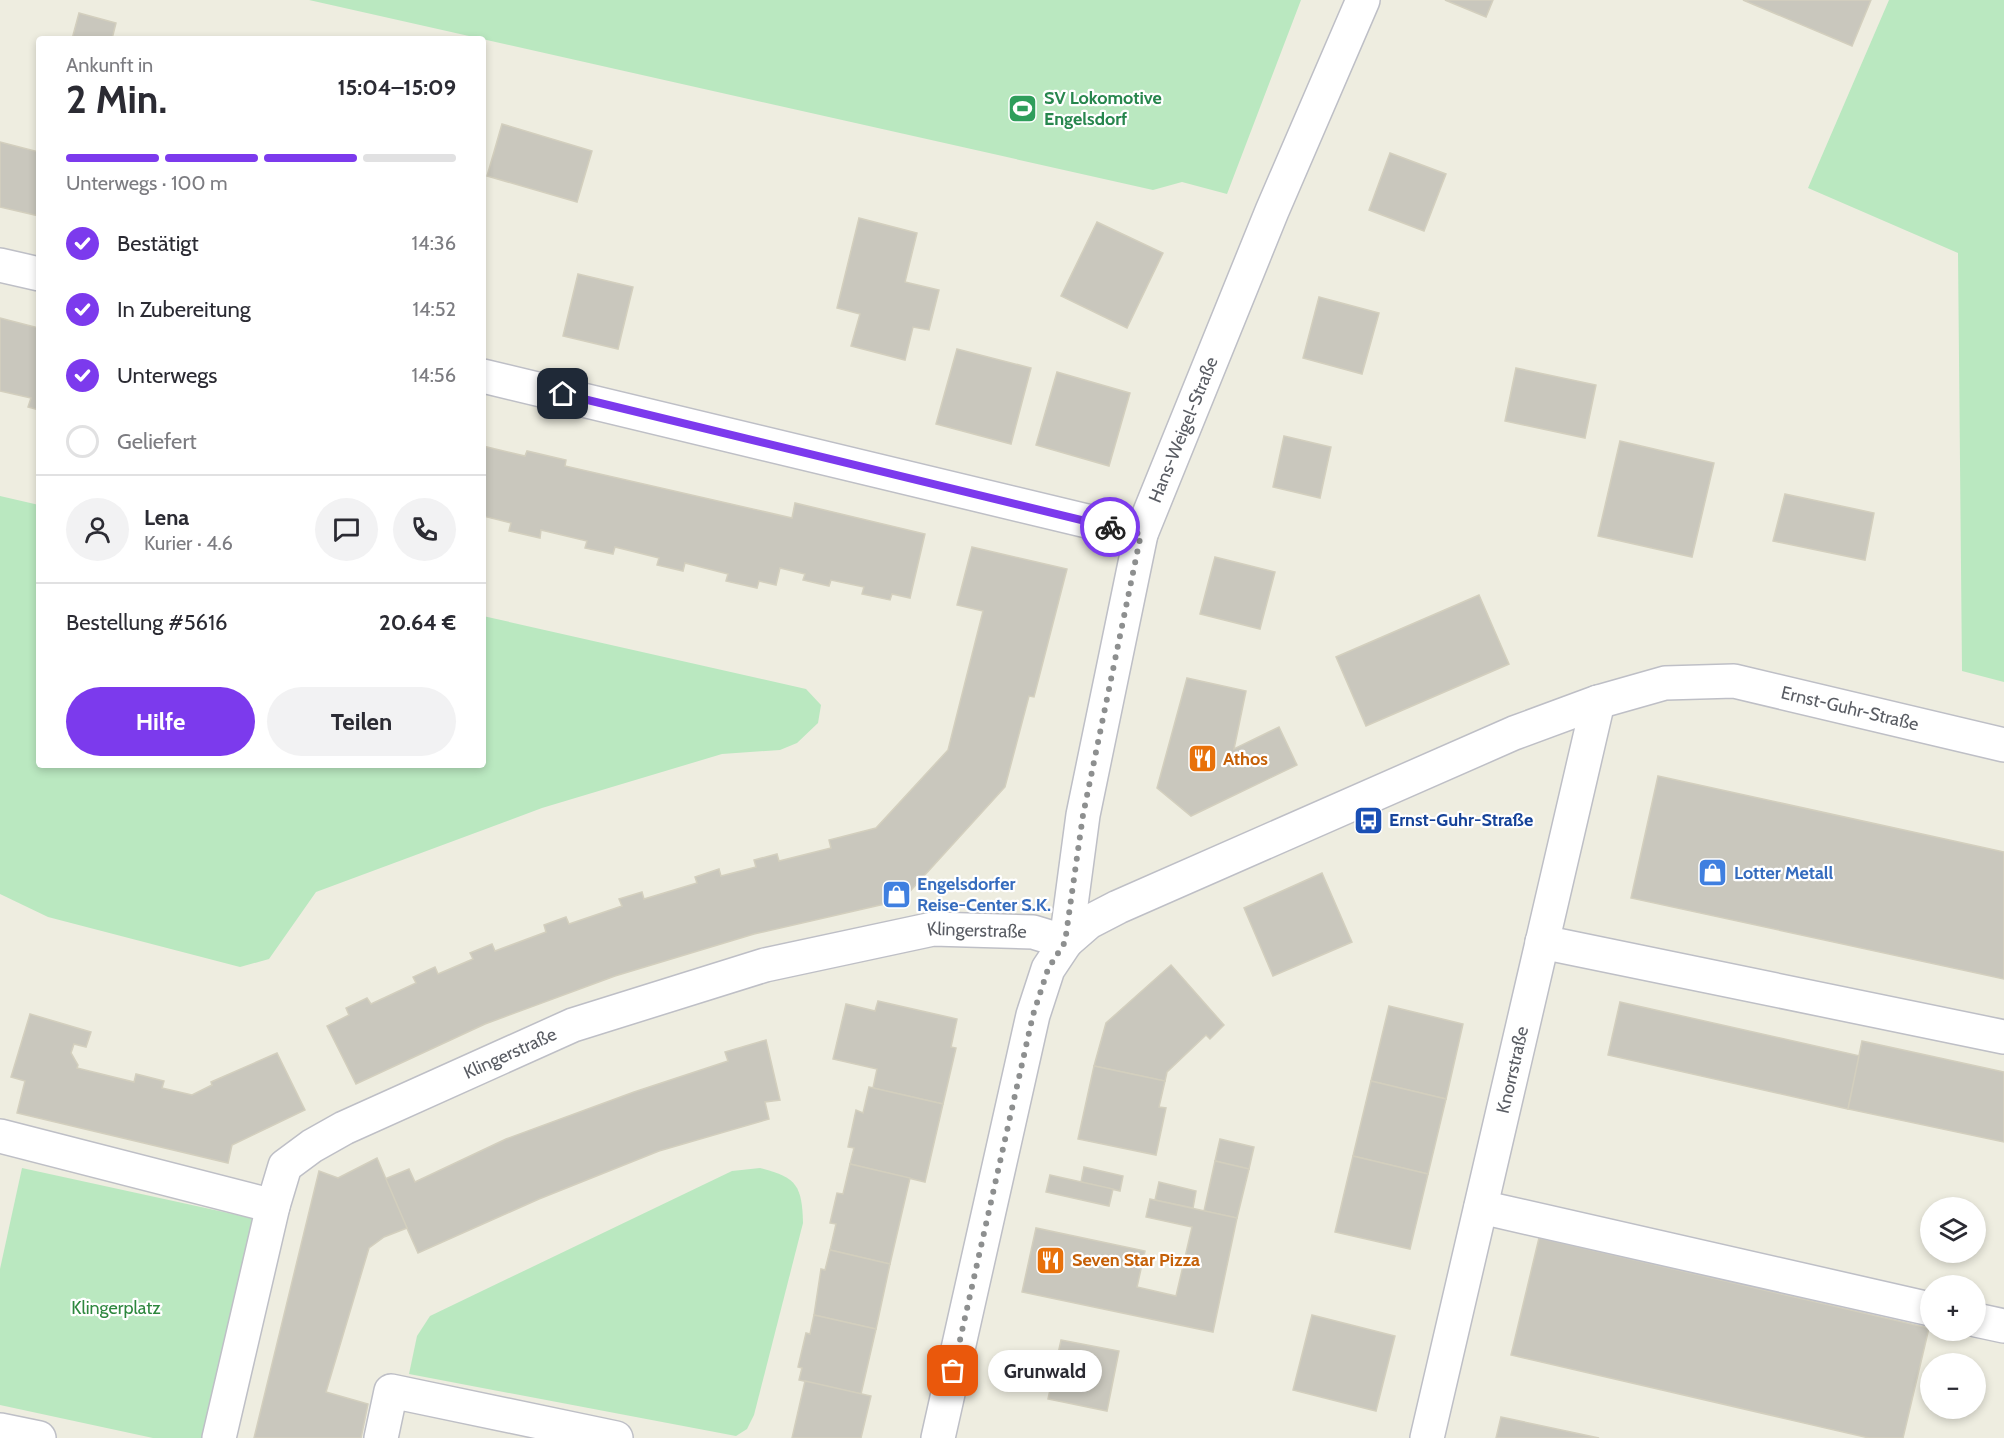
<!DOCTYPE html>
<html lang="de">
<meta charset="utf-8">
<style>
:root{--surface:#fff;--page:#f2f2f3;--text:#2b2b33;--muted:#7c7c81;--line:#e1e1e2;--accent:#7c3aed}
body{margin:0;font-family:Cabin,sans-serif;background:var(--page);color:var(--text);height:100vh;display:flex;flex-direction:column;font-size:22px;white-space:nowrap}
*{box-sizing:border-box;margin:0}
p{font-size:20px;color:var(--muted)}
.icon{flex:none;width:33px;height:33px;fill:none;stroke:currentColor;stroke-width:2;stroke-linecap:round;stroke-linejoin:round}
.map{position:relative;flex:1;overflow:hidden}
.drawer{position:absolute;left:36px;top:36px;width:450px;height:732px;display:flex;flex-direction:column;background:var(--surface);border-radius:6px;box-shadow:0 3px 9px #0003}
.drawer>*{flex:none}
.buttons{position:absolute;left:1920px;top:1197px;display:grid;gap:12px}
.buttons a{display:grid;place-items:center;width:66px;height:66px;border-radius:50%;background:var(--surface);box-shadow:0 3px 9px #0003;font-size:30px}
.pin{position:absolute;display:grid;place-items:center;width:51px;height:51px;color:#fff;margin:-26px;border-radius:12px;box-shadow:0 3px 9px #0006}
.courier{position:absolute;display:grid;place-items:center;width:60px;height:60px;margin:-30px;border:4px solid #7c3aed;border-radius:50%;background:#fff;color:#222;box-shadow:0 2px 8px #0007}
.bubble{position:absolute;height:42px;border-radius:21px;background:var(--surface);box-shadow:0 3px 9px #0003;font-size:20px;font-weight:800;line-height:42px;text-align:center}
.headline em{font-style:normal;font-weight:800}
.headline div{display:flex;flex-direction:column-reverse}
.headline{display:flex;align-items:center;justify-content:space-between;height:102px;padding:0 30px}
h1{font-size:39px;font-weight:800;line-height:45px}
.bar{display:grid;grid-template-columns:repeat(4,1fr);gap:9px 6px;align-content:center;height:72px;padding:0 30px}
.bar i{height:8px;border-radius:4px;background:var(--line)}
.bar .current{background:var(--accent)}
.bar p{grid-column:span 4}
.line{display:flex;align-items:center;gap:15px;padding:0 30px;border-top:2px solid var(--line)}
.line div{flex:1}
.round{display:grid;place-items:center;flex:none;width:63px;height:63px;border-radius:32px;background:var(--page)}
ol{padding:0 30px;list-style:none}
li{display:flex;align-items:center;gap:18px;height:66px}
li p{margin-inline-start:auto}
li .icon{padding:6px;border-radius:50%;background:var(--accent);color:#fff;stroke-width:4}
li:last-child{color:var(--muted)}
li i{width:33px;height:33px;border:3px solid var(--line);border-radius:50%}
.button{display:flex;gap:12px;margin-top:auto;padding:12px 30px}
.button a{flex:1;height:69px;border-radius:36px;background:var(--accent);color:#fff;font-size:24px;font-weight:800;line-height:69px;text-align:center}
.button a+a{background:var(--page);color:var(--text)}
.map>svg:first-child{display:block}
</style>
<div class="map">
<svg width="2004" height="1438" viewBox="0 0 2004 1438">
<rect width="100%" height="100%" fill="#eeede0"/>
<!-- green -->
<g fill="#bae8c0">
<path d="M 309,0 L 1301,0 L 1227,194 L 1182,182 L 1153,190 Z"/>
<path d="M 1889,0 L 2004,0 L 2004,682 L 1962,671 L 1958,253 L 1808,188 Z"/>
<path d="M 0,496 L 39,505 L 39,765 L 483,765 L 483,616 L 806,689 L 821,705 L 818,723 L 797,743 L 780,750 L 722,754 L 542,808 L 316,892 L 269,959 L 240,967 L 48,917 L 0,894 Z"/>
<path d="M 22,1168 L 256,1219 L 208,1438 L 153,1438 L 0,1405 L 0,1269 Z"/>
<path d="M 760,1168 C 797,1177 802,1186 803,1223 L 754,1415 L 747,1429 L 736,1436 L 409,1374 L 417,1336 L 430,1316 L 732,1171 Z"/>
</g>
<!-- building -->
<g fill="#c9c7bd" stroke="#d3cfbe" stroke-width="1.5">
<path d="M 1445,0 L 1493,0 L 1486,17 Z"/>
<path d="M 1743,0 L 1871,0 L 1852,46 Z"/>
<path d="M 79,13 L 116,23 L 112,39 L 72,39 Z"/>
<path d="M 502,124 L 592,151 L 577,202 L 487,176 Z"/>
<path d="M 0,142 L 39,152 L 39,216 L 0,207 Z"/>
<path d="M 1390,153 L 1446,174 L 1424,231 L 1369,210 Z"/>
<path d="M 859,218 L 917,233 L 905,282 L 939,290 L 929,330 L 913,327 L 905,360 L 851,346 L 860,314 L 837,308 Z"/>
<path d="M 1097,222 L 1163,253 L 1127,328 L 1061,296 Z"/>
<path d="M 578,274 L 633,287 L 618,349 L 563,336 Z"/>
<path d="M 1319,297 L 1379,313 L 1362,374 L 1303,358 Z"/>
<path d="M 0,318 L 39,328 L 39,410 L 28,407 L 31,398 L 0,391 Z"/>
<path d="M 957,349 L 1031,368 L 1011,444 L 936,424 Z"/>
<path d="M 1516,368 L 1596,385 L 1585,438 L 1505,421 Z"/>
<path d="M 1057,372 L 1130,393 L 1109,466 L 1036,445 Z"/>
<path d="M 1284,436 L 1331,447 L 1320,498 L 1273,487 Z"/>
<path d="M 1620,441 L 1714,463 L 1692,557 L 1598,536 Z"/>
<path d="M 483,446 L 525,456 L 527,451 L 566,460 L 565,466 L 792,518 L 795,503 L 925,534 L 910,598 L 892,594 L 890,600 L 862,594 L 864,587 L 831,580 L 829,586 L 803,580 L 805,574 L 780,568 L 776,585 L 759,581 L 757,588 L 726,581 L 728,574 L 685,563 L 683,571 L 657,565 L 659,558 L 615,547 L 613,554 L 585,548 L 587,541 L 541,530 L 540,538 L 509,531 L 511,523 L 483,516 Z"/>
<path d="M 1785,494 L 1874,513 L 1865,560 L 1773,541 Z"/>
<path d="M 972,547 L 1067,569 L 1034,697 L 1029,696 L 1005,787 L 902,900 L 754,934 L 615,976 L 485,1024 L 356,1084 L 327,1026 L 349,1015 L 346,1008 L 367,998 L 371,1004 L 416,983 L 413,977 L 435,967 L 438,974 L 473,959 L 470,953 L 492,944 L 495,951 L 546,932 L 544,925 L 566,917 L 569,924 L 622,906 L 619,899 L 642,892 L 644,899 L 697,883 L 695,877 L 719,869 L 721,876 L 756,867 L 754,860 L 777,854 L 779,861 L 831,848 L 829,840 L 876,828 L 948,750 L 983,611 L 957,605 Z"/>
<path d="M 1215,557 L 1275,572 L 1260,629 L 1200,614 Z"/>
<path d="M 1479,595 L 1509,664 L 1366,726 L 1336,657 Z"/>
<path d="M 1187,678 L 1246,691 L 1234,749 L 1279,727 L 1297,765 L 1191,816 L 1157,788 Z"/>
<path d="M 1658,776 L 2004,852 L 2004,979 L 1631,898 Z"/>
<path d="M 1322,873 L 1352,942 L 1273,976 L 1244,908 Z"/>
<path d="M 1171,965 L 1224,1025 L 1210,1039 L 1206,1035 L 1167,1072 L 1165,1081 L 1094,1066 L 1106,1023 Z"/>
<path d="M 878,1001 L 957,1019 L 951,1047 L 956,1048 L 943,1104 L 873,1088 L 877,1069 L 833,1059 L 846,1004 L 875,1011 Z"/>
<path d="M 1620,1002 L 1860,1056 L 1848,1109 L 1608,1055 Z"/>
<path d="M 1389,1006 L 1463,1024 L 1446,1099 L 1371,1081 Z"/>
<path d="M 30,1014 L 91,1032 L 86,1047 L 74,1044 L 71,1053 L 78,1065 L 77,1068 L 134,1082 L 136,1074 L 164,1081 L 162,1088 L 192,1095 L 212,1085 L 211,1082 L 277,1053 L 305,1110 L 232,1145 L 228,1163 L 17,1113 L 25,1081 L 11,1077 Z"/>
<path d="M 766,1040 L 780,1100 L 765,1102 L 769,1119 L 659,1151 L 539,1199 L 418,1253 L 385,1179 L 409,1169 L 415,1182 L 506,1139 L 634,1092 L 728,1061 L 725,1052 Z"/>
<path d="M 1862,1041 L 2004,1072 L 2004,1142 L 1848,1109 Z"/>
<path d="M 1094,1066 L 1165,1081 L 1159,1107 L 1166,1108 L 1156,1155 L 1078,1139 Z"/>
<path d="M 1371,1081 L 1446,1099 L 1428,1174 L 1353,1156 Z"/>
<path d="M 869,1087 L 943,1104 L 925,1182 L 850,1164 L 854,1148 L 848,1147 L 856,1110 L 863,1113 Z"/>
<path d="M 1220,1139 L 1254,1147 L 1249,1169 L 1215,1161 Z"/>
<path d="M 1353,1156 L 1428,1174 L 1410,1249 L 1335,1232 Z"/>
<path d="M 377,1158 L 407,1228 L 384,1237 L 369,1248 L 326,1392 L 368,1404 L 361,1438 L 254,1438 L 319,1171 L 338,1178 Z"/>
<path d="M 1215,1161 L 1249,1169 L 1237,1218 L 1204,1211 Z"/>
<path d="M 850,1164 L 910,1178 L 890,1264 L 830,1250 L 836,1224 L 830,1223 L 837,1193 L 843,1194 Z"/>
<path d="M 1084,1167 L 1123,1176 L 1120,1191 L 1081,1182 Z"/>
<path d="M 1050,1175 L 1113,1189 L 1109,1206 L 1046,1192 Z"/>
<path d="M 1159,1182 L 1196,1191 L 1193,1208 L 1155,1200 Z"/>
<path d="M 1150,1199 L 1237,1218 L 1213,1332 L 1022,1292 L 1036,1228 L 1145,1251 L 1137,1287 L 1176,1296 L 1192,1227 L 1146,1217 Z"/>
<path d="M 1539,1238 L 1929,1328 L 1903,1438 L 1869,1438 L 1511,1355 Z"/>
<path d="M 830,1250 L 890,1264 L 876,1329 L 814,1315 L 821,1269 L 825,1270 Z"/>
<path d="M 814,1315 L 876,1329 L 861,1394 L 799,1380 L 802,1368 L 798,1367 L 806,1333 L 810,1334 Z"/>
<path d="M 1312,1315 L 1395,1336 L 1376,1411 L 1293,1390 Z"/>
<path d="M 1061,1340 L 1119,1351 L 1107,1411 L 1048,1399 Z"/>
<path d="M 805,1381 L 871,1396 L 861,1438 L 792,1438 Z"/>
<path d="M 1501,1417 L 1599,1438 L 1496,1438 Z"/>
</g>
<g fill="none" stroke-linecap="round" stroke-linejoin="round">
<defs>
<g id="minor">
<path d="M 0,265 L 39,274"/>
<path d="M 483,376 L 1141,534"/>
<path id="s1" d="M 1066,942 L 1089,922 L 1118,907 L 1514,733 L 1598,702 L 1665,683 L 1734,681 L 2004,745"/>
<path d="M 1542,942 L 2004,1037"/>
<path id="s2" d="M 0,1136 L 273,1206 L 285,1166 L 312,1146 L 344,1128 L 573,1025 L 765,965 L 933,929 L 1033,932 L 1066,942"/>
<path d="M 1481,1207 L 1930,1309"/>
<path d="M 1976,1320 L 2004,1326"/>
<path d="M 0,1430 L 39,1438"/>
<path d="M 219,1438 L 273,1206"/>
<path d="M 381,1438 L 391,1391 L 616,1438"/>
<path id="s3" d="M 938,1438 L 1033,1015 L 1048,969 L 1066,942 L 1083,815 L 1141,534 L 1272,211 L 1363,0"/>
<path id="s4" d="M 1427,1438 L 1598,702"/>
</g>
</defs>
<!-- minor casing -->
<use href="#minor" stroke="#bebfc6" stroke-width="36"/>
<!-- minor -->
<use href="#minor" stroke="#fff" stroke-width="33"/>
</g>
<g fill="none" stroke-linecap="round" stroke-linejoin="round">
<!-- done -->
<path stroke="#8d8f8f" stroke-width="6" stroke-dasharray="0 10.8" d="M 953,1371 L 1033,1015 L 1048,969 L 1065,942 L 1083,815 L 1141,534 L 1110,527"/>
<!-- route -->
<path stroke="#7c3aed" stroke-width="8" d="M 563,394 L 1110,527"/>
</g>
<!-- icons -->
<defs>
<symbol id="stadium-square" viewBox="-11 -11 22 22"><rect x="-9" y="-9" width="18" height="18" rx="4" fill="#2e9e5b" stroke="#fff"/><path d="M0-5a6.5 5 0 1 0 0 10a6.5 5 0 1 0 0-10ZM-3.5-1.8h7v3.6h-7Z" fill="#fff"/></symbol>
<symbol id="restaurant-square" viewBox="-11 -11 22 22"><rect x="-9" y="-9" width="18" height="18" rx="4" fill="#e8710a" stroke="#fff"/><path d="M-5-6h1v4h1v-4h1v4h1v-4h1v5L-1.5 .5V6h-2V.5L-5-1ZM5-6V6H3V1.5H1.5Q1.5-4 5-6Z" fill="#fff"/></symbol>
<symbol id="bus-square" viewBox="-11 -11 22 22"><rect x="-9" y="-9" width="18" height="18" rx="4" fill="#1a4fb4" stroke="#fff"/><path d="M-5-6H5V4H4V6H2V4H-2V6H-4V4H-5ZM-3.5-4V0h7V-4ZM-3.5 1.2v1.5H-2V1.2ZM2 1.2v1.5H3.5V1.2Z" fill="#fff"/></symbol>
<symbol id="shop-square" viewBox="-11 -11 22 22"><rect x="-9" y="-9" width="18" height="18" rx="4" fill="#3f7fe0" stroke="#fff"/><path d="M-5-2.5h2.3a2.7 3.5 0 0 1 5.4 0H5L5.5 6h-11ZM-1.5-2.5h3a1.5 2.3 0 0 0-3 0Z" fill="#fff"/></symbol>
</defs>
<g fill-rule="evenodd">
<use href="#stadium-square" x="1006" y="92" width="33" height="33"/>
<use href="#restaurant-square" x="1186" y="742" width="33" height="33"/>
<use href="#bus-square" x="1352" y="804" width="33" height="33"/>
<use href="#shop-square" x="1696" y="856" width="33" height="33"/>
<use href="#shop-square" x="880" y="878" width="33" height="33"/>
<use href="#restaurant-square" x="1034" y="1244" width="33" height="33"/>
</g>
<g text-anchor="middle" stroke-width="4.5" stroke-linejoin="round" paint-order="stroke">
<!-- leisure labels -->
<g font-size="18" font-weight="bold" fill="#27864d" stroke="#fff" text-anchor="start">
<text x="1044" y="104">SV Lokomotive<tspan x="1044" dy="21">Engelsdorf</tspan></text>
</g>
<!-- street labels -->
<g font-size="18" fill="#595c63" stroke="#fff">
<text dy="6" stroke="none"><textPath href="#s3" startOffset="1042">Hans-Weigel-Straße</textPath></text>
<text dy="6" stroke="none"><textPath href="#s1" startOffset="843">Ernst-Guhr-Straße</textPath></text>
<text dy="6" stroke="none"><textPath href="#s2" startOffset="1062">Klingerstraße</textPath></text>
<text dy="6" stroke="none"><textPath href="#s2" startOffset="576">Klingerstraße</textPath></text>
<text dy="6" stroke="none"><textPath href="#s4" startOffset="378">Knorrstraße</textPath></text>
</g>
<!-- food labels -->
<g font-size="18" font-weight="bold" fill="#c56008" stroke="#fff" text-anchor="start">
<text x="1223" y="765">Athos</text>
<text x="1072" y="1266">Seven Star Pizza</text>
</g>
<!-- transit labels -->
<g font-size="18" font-weight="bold" fill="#164399" stroke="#fff" text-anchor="start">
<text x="1389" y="826">Ernst-Guhr-Straße</text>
</g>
<!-- shop labels -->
<g font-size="18" font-weight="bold" fill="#366cbe" stroke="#fff" text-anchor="start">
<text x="1734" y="879">Lotter Metall</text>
<text x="917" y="890">Engelsdorfer<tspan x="917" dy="21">Reise-Center S.K.</tspan></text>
</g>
<!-- park labels -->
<g font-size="18" fill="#2d873e" stroke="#fff">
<text x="116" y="1314">Klingerplatz</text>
</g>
</g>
</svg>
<div class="buttons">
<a><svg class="icon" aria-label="layers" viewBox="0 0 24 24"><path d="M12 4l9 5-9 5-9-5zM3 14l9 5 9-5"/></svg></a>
<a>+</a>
<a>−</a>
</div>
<div class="pin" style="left:953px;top:1371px;background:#ea580c"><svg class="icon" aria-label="bag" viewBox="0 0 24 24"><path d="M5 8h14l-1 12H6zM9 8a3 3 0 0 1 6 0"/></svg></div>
<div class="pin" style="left:563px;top:394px;background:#1f2937"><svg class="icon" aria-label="home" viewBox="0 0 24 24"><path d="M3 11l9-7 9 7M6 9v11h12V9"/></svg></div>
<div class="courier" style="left:1110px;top:527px"><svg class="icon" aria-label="bike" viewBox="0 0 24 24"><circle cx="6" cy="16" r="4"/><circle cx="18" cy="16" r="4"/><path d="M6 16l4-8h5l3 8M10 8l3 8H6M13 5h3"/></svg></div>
<div class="bubble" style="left:988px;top:1350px;width:114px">Grunwald</div>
<section class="drawer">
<div class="headline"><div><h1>2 Min.</h1><p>Ankunft in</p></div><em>15:04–15:09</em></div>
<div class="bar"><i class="current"></i><i class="current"></i><i class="current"></i><i></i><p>Unterwegs · 100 m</p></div>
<ol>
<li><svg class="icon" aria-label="check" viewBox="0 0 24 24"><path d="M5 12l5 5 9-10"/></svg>Bestätigt<p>14:36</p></li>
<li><svg class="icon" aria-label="check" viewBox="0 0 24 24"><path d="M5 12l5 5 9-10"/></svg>In Zubereitung<p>14:52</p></li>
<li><svg class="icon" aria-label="check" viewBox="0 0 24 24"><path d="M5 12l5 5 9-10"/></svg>Unterwegs<p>14:56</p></li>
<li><i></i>Geliefert</li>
</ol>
<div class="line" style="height:108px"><a class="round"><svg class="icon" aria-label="person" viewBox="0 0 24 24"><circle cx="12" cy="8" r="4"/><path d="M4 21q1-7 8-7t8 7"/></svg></a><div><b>Lena</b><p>Kurier · 4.6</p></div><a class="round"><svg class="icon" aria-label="chat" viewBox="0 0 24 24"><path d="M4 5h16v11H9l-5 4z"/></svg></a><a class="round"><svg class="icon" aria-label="phone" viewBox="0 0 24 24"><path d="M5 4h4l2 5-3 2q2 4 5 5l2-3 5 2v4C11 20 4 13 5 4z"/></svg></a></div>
<div class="line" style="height:78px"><div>Bestellung #5616</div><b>20.64 €</b></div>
<div class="button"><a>Hilfe</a><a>Teilen</a></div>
</section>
</div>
